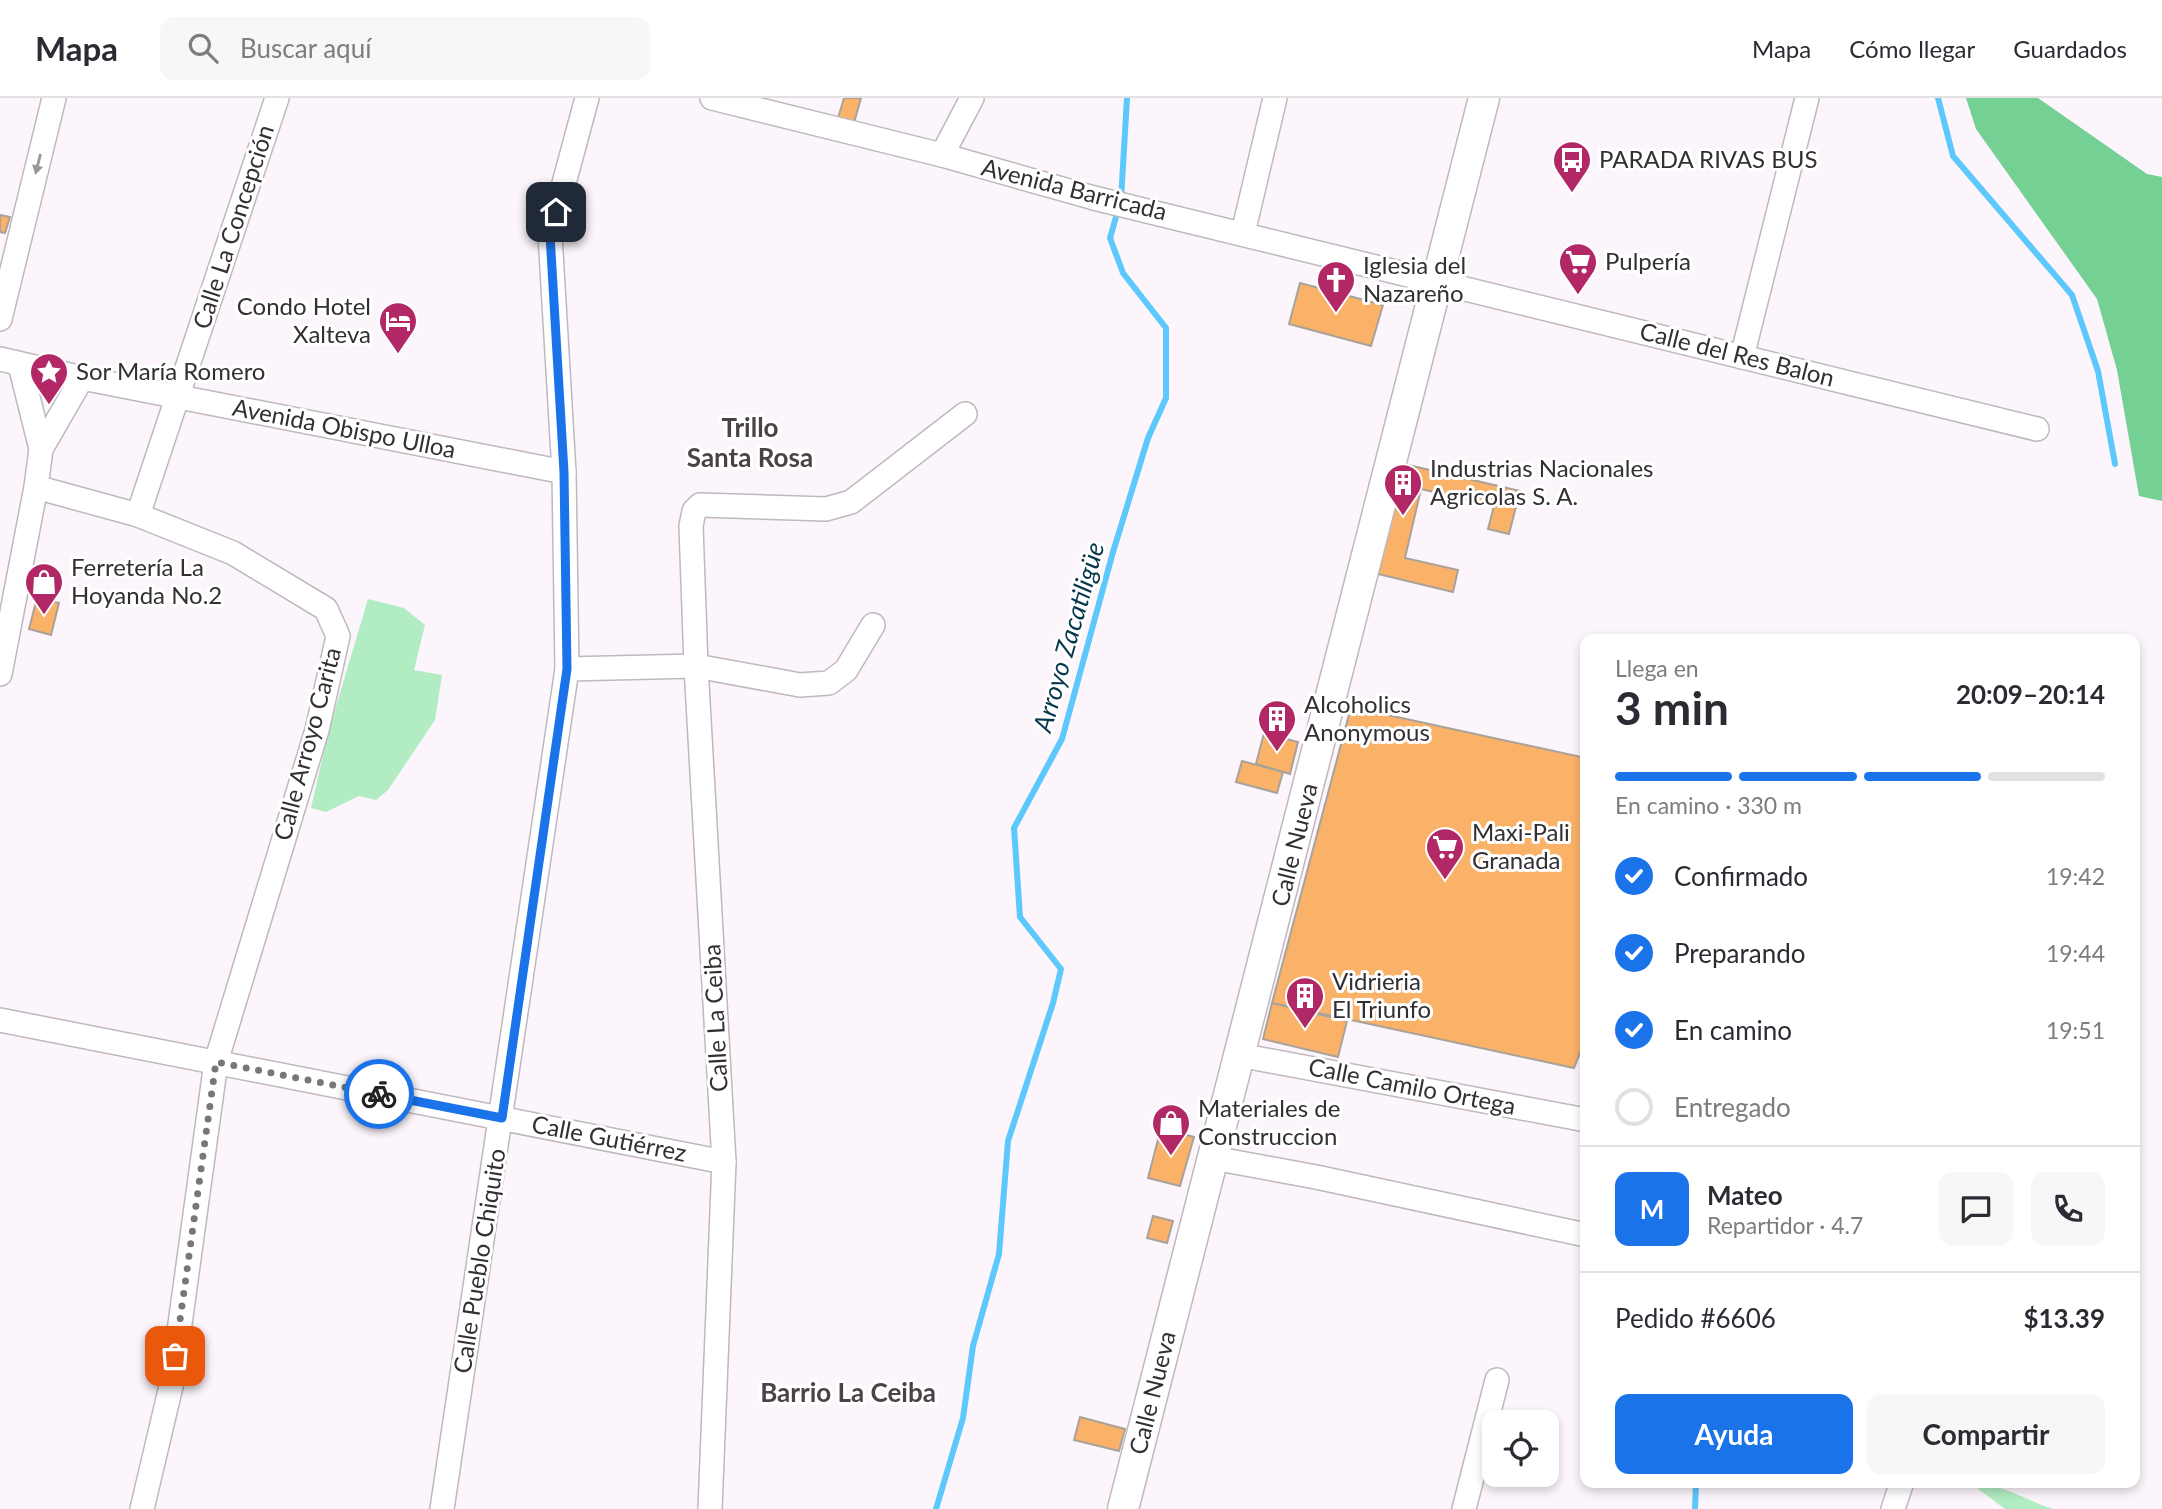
<!DOCTYPE html>
<html lang="es">
<meta charset="utf-8">
<style>
:root{--surface:#fff;--page:#f7f7f7;--text:#2b2b33;--muted:#7c7c81;--line:#e1e1e2;--accent:#1a73e8}
body{margin:0;font-family:Lato,sans-serif;background:var(--page);color:var(--text);height:100vh;display:flex;flex-direction:column;font-size:26px;white-space:nowrap}
*{box-sizing:border-box;margin:0}
p{font-size:23px;color:var(--muted)}
.icon{flex:none;width:38px;height:38px;fill:none;stroke:currentColor;stroke-width:2;stroke-linecap:round;stroke-linejoin:round}
.map{position:relative;flex:1;overflow:hidden}
.side{position:absolute;left:1580px;top:536px;width:560px;height:854px;display:flex;flex-direction:column;background:var(--surface);border-radius:14px;box-shadow:0 4px 10px #0003}
.side>*{flex:none}
.tools{position:absolute;left:1482px;top:1312px;display:grid;gap:14px}
.tools a{display:grid;place-items:center;width:77px;height:77px;border-radius:14px;background:var(--surface);box-shadow:0 4px 10px #0003;font-size:35px}
.pin{position:absolute;display:grid;place-items:center;width:60px;height:60px;color:#fff;margin:-30px;border-radius:14px;box-shadow:0 4px 10px #0006}
.courier{position:absolute;display:grid;place-items:center;width:70px;height:70px;margin:-35px;border:5px solid #1a73e8;border-radius:50%;background:#fff;color:#222;box-shadow:0 2px 9px #0007}
.headline em{font-style:normal;font-weight:700}
.headline div{display:flex;flex-direction:column-reverse}
.headline{display:flex;align-items:center;justify-content:space-between;height:119px;padding:0 35px}
h1{font-size:46px;font-weight:700;line-height:52px}
.bar{display:grid;grid-template-columns:repeat(4,1fr);gap:10px 7px;align-content:center;height:84px;padding:0 35px}
.bar i{height:9px;border-radius:5px;background:var(--line)}
.bar .active{background:var(--accent)}
.bar p{grid-column:span 4}
.line{display:flex;align-items:center;gap:18px;padding:0 35px;border-top:2px solid var(--line)}
.line div{flex:1}
.round{display:grid;place-items:center;flex:none;width:74px;height:74px;border-radius:14px;background:var(--page)}
ol{padding:0 35px;list-style:none}
li{display:flex;align-items:center;gap:21px;height:77px}
li p{margin-inline-start:auto}
li .icon{padding:7px;border-radius:50%;background:var(--accent);color:#fff;stroke-width:4}
li:last-child{color:var(--muted)}
li i{width:38px;height:38px;border:4px solid var(--line);border-radius:50%}
.button{display:flex;gap:14px;margin-top:auto;padding:14px 35px}
.button a{flex:1;height:80px;border-radius:14px;background:var(--accent);color:#fff;font-size:28px;font-weight:700;line-height:80px;text-align:center}
.button a+a{background:var(--page);color:var(--text)}
header{display:flex;align-items:center;gap:42px;box-sizing:border-box;height:98px;padding:0 35px;background:var(--surface);border-bottom:2px solid var(--line)}
header strong{font-size:33px}
nav{display:flex;gap:38px;margin-inline-start:auto;font-size:24px}
.search{width:490px;height:63px;background:var(--page);display:flex;align-items:center;gap:18px;box-sizing:border-box;padding:0 24px;border-radius:14px;color:var(--muted);font-size:26px}
.map>svg:first-child{display:block}
</style>
<header>
<strong>Mapa</strong>
<div class="search"><svg class="icon" aria-label="search" viewBox="0 0 24 24"><circle cx="10" cy="10" r="6"/><path d="M15 15l6 6"/></svg>Buscar aquí</div>
<nav><a>Mapa</a><a>Cómo llegar</a><a>Guardados</a></nav>
</header>
<div class="map">
<svg width="2162" height="1411" viewBox="0 0 2162 1411">
<rect width="100%" height="100%" fill="#fdf5fc"/>
<!-- green -->
<g fill="#b1ecc3">
<path d="M 368,501 L 404,510 L 425,527 L 414,572 L 442,577 L 435,622 L 388,692 L 376,702 L 359,698 L 326,714 L 311,710 L 329,632 Z"/>
<path d="M 1969,1384 C 1998,1384 2025,1402 2053,1411 L 2005,1411 Z"/>
</g>
<!-- forest -->
<path fill="#75d094" d="M 1966,0 L 2038,0 L 2147,76 L 2162,79 L 2162,403 L 2139,398 L 2117,272 L 2097,201 L 1976,31 Z"/>
<g fill="none" stroke-linecap="round" stroke-linejoin="round">
<!-- stream -->
<g stroke="#5cc8fc" stroke-width="6">
<path d="M 1938,0 L 1953,58 L 2072,197 L 2098,273 L 2115,366"/>
<path d="M 1121,102 L 1127,0"/>
<path d="M 936,1411 L 963,1320 L 973,1248 L 999,1156 L 1008,1043 L 1053,905 L 1061,871 L 1020,819 L 1014,730 L 1062,641 L 1113,454 L 1148,340 L 1166,300 L 1166,230 L 1123,175 L 1110,140 L 1118,112"/>
<path d="M 1695,1411 L 1696,1384"/>
</g>
</g>
<!-- building -->
<g fill="#f9b268" stroke="#a9a29b" stroke-width="2">
<path d="M 844,0 L 861,0 L 854,25 L 838,20 Z"/>
<path d="M 0,117 L 10,119 L 5,135 L 0,134 Z"/>
<path d="M 1300,185 L 1383,207 L 1371,248 L 1289,226 Z"/>
<path d="M 1404,366 L 1520,393 L 1509,436 L 1488,431 L 1494,408 L 1421,391 L 1405,460 L 1458,472 L 1453,494 L 1378,476 Z"/>
<path d="M 37,500 L 59,505 L 51,537 L 29,531 Z"/>
<path d="M 1351,609 L 1586,660 L 1586,940 L 1574,970 L 1272,905 Z"/>
<path d="M 1264,635 L 1298,644 L 1290,676 L 1256,666 Z"/>
<path d="M 1242,663 L 1283,674 L 1277,695 L 1236,684 Z"/>
<path d="M 1272,905 L 1347,923 L 1338,959 L 1263,941 Z"/>
<path d="M 1161,1030 L 1194,1039 L 1180,1088 L 1148,1080 Z"/>
<path d="M 1153,1118 L 1173,1123 L 1167,1145 L 1147,1140 Z"/>
<path d="M 1080,1319 L 1125,1331 L 1119,1353 L 1074,1342 Z"/>
</g>
<g fill="none" stroke-linecap="round" stroke-linejoin="round">
<defs>
<g id="minor">
<path d="M 712,0 L 942,57 L 1094,100 L 2037,331"/>
<path d="M 942,57 L 972,0"/>
<path d="M 1243,135 L 1275,0"/>
<path d="M 0,221 L 54,0"/>
<path d="M 1742,259 L 1807,0"/>
<path d="M 0,261 L 82,280 L 564,374"/>
<path d="M 20,267 L 41,351"/>
<path d="M 36,389 L 138,417 L 233,455 L 326,511 L 338,538 L 317,632 L 216,964 L 172,1284 L 142,1411"/>
<path d="M 138,417 L 277,0"/>
<path d="M 567,571 L 696,568 L 800,587 L 829,585 L 846,572 L 873,527"/>
<path d="M 0,576 L 36,389 L 41,351 L 82,280"/>
<path d="M 0,922 L 724,1064"/>
<path d="M 1239,957 L 1586,1022"/>
<path d="M 1213,1060 L 1316,1079 L 1586,1137"/>
<path d="M 442,1411 L 567,571 L 564,374 L 550,137 L 587,0"/>
<path d="M 710,1411 L 724,1064 L 696,568 L 691,428 L 694,413 L 700,407 L 826,411 L 851,404 L 965,316"/>
<path d="M 1464,1411 L 1497,1282"/>
<path d="M 1893,1411 L 1902,1384"/>
</g>
<path id="tertiary" d="M 1123,1411 L 1484,0"/>
</defs>
<!-- minor casing -->
<use href="#minor" stroke="#bfb8bf" stroke-width="26"/>
<!-- tertiary casing -->
<use href="#tertiary" stroke="#bfb8bf" stroke-width="33"/>
<!-- minor -->
<use href="#minor" stroke="#fff" stroke-width="23"/>
<!-- tertiary -->
<use href="#tertiary" stroke="#fff" stroke-width="30"/>
</g>
<!-- one-way arrows -->
<defs><path id="oneway-solid" d="M-6-.8H1V-3.2L6.5 0L1 3.2V.8H-6Z" transform="scale(1.75)"/></defs>
<use fill="#999899" href="#oneway-solid" transform="translate(38 66) rotate(104)"/>
<g fill="none" stroke-linecap="round" stroke-linejoin="round">
<!-- done -->
<path stroke="#7a7579" stroke-width="7" stroke-dasharray="0 12.6" d="M 175,1258 L 216,964 L 379,996"/>
<!-- route -->
<path stroke="#1a73e8" stroke-width="9" d="M 379,996 L 502,1020 L 567,571 L 564,374 L 550,137 L 556,114"/>
</g>
<!-- icons -->
<defs>
<symbol id="bus-pin" viewBox="-11 -11 22 30"><path d="M0 17L-7.5 6A9.5 9.5 0 1 1 7.5 6Z" fill="#b22866" stroke="#fff"/><path d="M-5-6H5V4H4V6H2V4H-2V6H-4V4H-5ZM-3.5-4V0h7V-4ZM-3.5 1.2v1.5H-2V1.2ZM2 1.2v1.5H3.5V1.2Z" fill="#fff"/></symbol>
<symbol id="supermarket-pin" viewBox="-11 -11 22 30"><path d="M0 17L-7.5 6A9.5 9.5 0 1 1 7.5 6Z" fill="#b22866" stroke="#fff"/><path d="M-6-5.5h2.5l.6 2H6L4.5 2H-2.5L-4.4-4H-6ZM-1.5 3.2a1.3 1.3 0 1 0 .1 0ZM3 3.2a1.3 1.3 0 1 0 .1 0Z" fill="#fff"/></symbol>
<symbol id="church-pin" viewBox="-11 -11 22 30"><path d="M0 17L-7.5 6A9.5 9.5 0 1 1 7.5 6Z" fill="#b22866" stroke="#fff"/><path d="M-1.2-6h2.4v3.5h3.3v2.4h-3.3V6h-2.4V-.1h-3.3v-2.4h3.3Z" fill="#fff"/></symbol>
<symbol id="hotel-pin" viewBox="-11 -11 22 30"><path d="M0 17L-7.5 6A9.5 9.5 0 1 1 7.5 6Z" fill="#b22866" stroke="#fff"/><path d="M-6-4.5h1.5V1H6V5H4.5V3h-9V5H-6ZM-4 0a1.8 1.8 0 1 1 3.6 0ZM.5 0V-2.5h3Q6-2.5 6 0Z" fill="#fff"/></symbol>
<symbol id="sight-pin" viewBox="-11 -11 22 30"><path d="M0 17L-7.5 6A9.5 9.5 0 1 1 7.5 6Z" fill="#b22866" stroke="#fff"/><path d="M0-6L1.8-2.2L6-1.7L2.9 1.2L3.7 5.4L0 3.3L-3.7 5.4L-2.9 1.2L-6-1.7L-1.8-2.2Z" fill="#fff"/></symbol>
<symbol id="building-pin" viewBox="-11 -11 22 30"><path d="M0 17L-7.5 6A9.5 9.5 0 1 1 7.5 6Z" fill="#b22866" stroke="#fff"/><path d="M-4-6H4V6H1V3H-1V6H-4ZM-2.5-4.3h1.7v1.8h-1.7ZM.8-4.3h1.7v1.8H.8ZM-2.5-1h1.7V.8h-1.7ZM.8-1h1.7V.8H.8Z" fill="#fff"/></symbol>
<symbol id="shop-pin" viewBox="-11 -11 22 30"><path d="M0 17L-7.5 6A9.5 9.5 0 1 1 7.5 6Z" fill="#b22866" stroke="#fff"/><path d="M-5-2.5h2.3a2.7 3.5 0 0 1 5.4 0H5L5.5 6h-11ZM-1.5-2.5h3a1.5 2.3 0 0 0-3 0Z" fill="#fff"/></symbol>
</defs>
<g fill-rule="evenodd">
<use href="#bus-pin" x="1550" y="40" width="44" height="60"/>
<use href="#supermarket-pin" x="1556" y="142" width="44" height="60"/>
<use href="#church-pin" x="1314" y="160" width="44" height="60"/>
<use href="#hotel-pin" x="376" y="201" width="44" height="60"/>
<use href="#sight-pin" x="27" y="252" width="44" height="60"/>
<use href="#building-pin" x="1381" y="363" width="44" height="60"/>
<use href="#shop-pin" x="22" y="462" width="44" height="60"/>
<use href="#building-pin" x="1255" y="599" width="44" height="60"/>
<use href="#supermarket-pin" x="1423" y="727" width="44" height="60"/>
<use href="#building-pin" x="1283" y="876" width="44" height="60"/>
<use href="#shop-pin" x="1149" y="1003" width="44" height="60"/>
</g>
<g text-anchor="middle" stroke-width="6" stroke-linejoin="round" paint-order="stroke">
<!-- poi labels -->
<g font-size="24" fill="#333033" stroke="#fff" text-anchor="start">
<text x="1599" y="70">PARADA RIVAS BUS</text>
<text x="1605" y="172">Pulpería</text>
<text x="1363" y="176">Iglesia del<tspan x="1363" dy="28">Nazareño</tspan></text>
<text x="371" y="217" text-anchor="end">Condo Hotel<tspan x="371" dy="28">Xalteva</tspan></text>
<text x="76" y="282">Sor María Romero</text>
<text x="1430" y="379">Industrias Nacionales<tspan x="1430" dy="28">Agricolas S. A.</tspan></text>
<text x="71" y="478">Ferretería La<tspan x="71" dy="28">Hoyanda No.2</tspan></text>
<text x="1304" y="615">Alcoholics<tspan x="1304" dy="28">Anonymous</tspan></text>
<text x="1472" y="743">Maxi-Pali<tspan x="1472" dy="28">Granada</tspan></text>
<text x="1332" y="892">Vidrieria<tspan x="1332" dy="28">El Triunfo</tspan></text>
<text x="1198" y="1019">Materiales de<tspan x="1198" dy="28">Construccion</tspan></text>
</g>
<!-- street labels -->
<g font-size="24" fill="#333033" stroke="#fff">
<text transform="translate(1074 92) rotate(14)" y="8">Avenida Barricada</text>
<text transform="translate(234 129) rotate(-72)" y="8">Calle La Concepción</text>
<text transform="translate(1737 257) rotate(14)" y="8">Calle del Res Balon</text>
<text transform="translate(344 331) rotate(11)" y="8">Avenida Obispo Ulloa</text>
<text transform="translate(308 646) rotate(-75)" y="8">Calle Arroyo Carita</text>
<text transform="translate(1295 747) rotate(-76)" y="8">Calle Nueva</text>
<text transform="translate(716 920) rotate(-93)" y="8">Calle La Ceiba</text>
<text transform="translate(1412 989) rotate(11)" y="8">Calle Camilo Ortega</text>
<text transform="translate(609 1041) rotate(11)" y="8">Calle Gutiérrez</text>
<text transform="translate(480 1163) rotate(-81)" y="8">Calle Pueblo Chiquito</text>
<text transform="translate(1153 1295) rotate(-76)" y="8">Calle Nueva</text>
</g>
<!-- neighbourhood labels -->
<g font-size="26" font-weight="bold" fill="#494348" stroke="#fff">
<text x="750" y="339">Trillo<tspan x="750" dy="30">Santa Rosa</tspan></text>
<text x="848" y="1304">Barrio La Ceiba</text>
</g>
<!-- water labels -->
<g font-size="26" font-style="italic" fill="#06374c" stroke="#fff">
<text transform="translate(1069 539) rotate(-74)" y="9">Arroyo Zacatiligüe</text>
</g>
</g>
</svg>
<div class="tools">
<a><svg class="icon" aria-label="locate" viewBox="0 0 24 24"><circle cx="12" cy="12" r="6"/><path d="M12 2v4M12 18v4M2 12h4M18 12h4"/></svg></a>
</div>
<div class="pin" style="left:175px;top:1258px;background:#ea580c"><svg class="icon" aria-label="bag" viewBox="0 0 24 24"><path d="M5 8h14l-1 12H6zM9 8a3 3 0 0 1 6 0"/></svg></div>
<div class="pin" style="left:556px;top:114px;background:#1f2937"><svg class="icon" aria-label="home" viewBox="0 0 24 24"><path d="M3 11l9-7 9 7M6 9v11h12V9"/></svg></div>
<div class="courier" style="left:379px;top:996px"><svg class="icon" aria-label="bike" viewBox="0 0 24 24"><circle cx="6" cy="16" r="4"/><circle cx="18" cy="16" r="4"/><path d="M6 16l4-8h5l3 8M10 8l3 8H6M13 5h3"/></svg></div>
<section class="side">
<div class="headline"><div><h1>3 min</h1><p>Llega en</p></div><em>20:09–20:14</em></div>
<div class="bar"><i class="active"></i><i class="active"></i><i class="active"></i><i></i><p>En camino · 330 m</p></div>
<ol>
<li><svg class="icon" aria-label="check" viewBox="0 0 24 24"><path d="M5 12l5 5 9-10"/></svg>Confirmado<p>19:42</p></li>
<li><svg class="icon" aria-label="check" viewBox="0 0 24 24"><path d="M5 12l5 5 9-10"/></svg>Preparando<p>19:44</p></li>
<li><svg class="icon" aria-label="check" viewBox="0 0 24 24"><path d="M5 12l5 5 9-10"/></svg>En camino<p>19:51</p></li>
<li><i></i>Entregado</li>
</ol>
<div class="line" style="height:126px"><b class="round" style="background:var(--accent);color:#fff">M</b><div><b>Mateo</b><p>Repartidor · 4.7</p></div><a class="round"><svg class="icon" aria-label="chat" viewBox="0 0 24 24"><path d="M4 5h16v11H9l-5 4z"/></svg></a><a class="round"><svg class="icon" aria-label="phone" viewBox="0 0 24 24"><path d="M5 4h4l2 5-3 2q2 4 5 5l2-3 5 2v4C11 20 4 13 5 4z"/></svg></a></div>
<div class="line" style="height:91px"><div>Pedido #6606</div><b>$13.39</b></div>
<div class="button"><a>Ayuda</a><a>Compartir</a></div>
</section>
</div>
